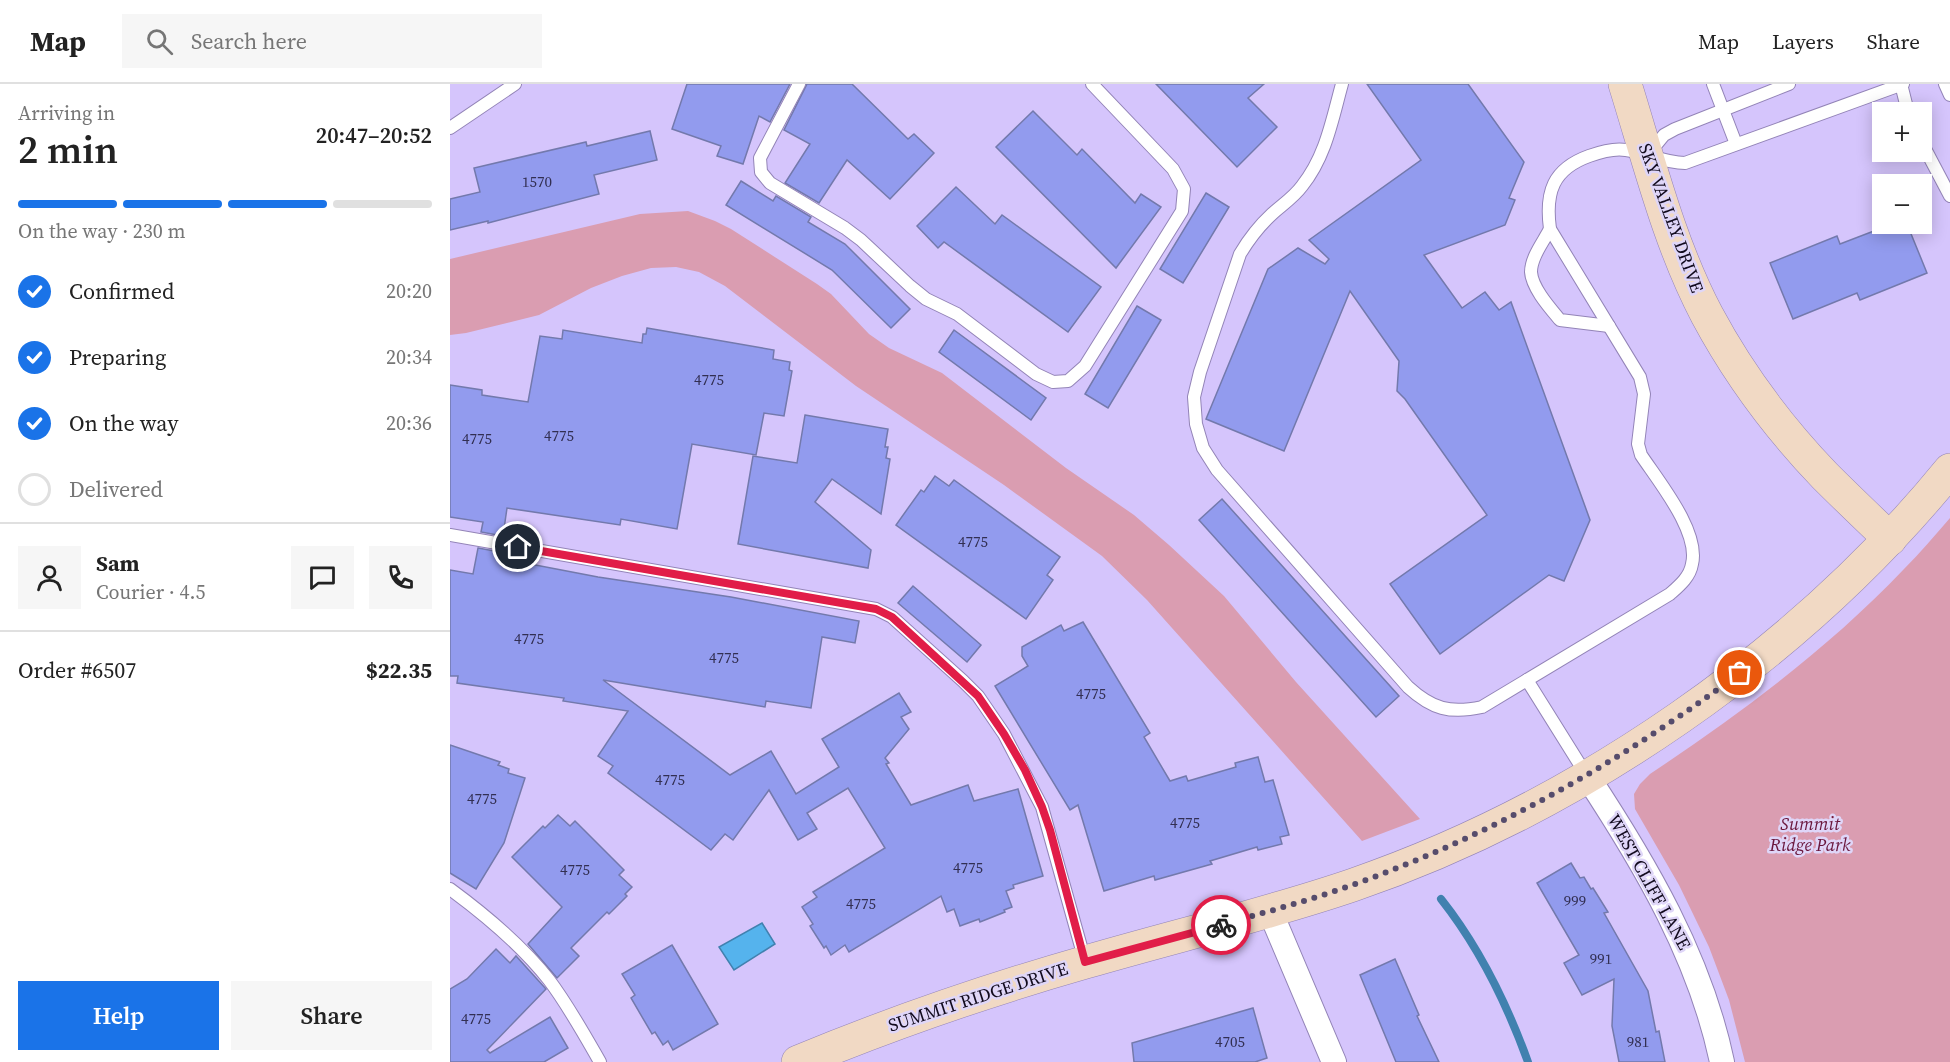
<!DOCTYPE html>
<meta charset="utf-8">
<style>
:root{--surface:#fff;--page:#f6f6f6;--text:#222;--muted:#767676;--line:#e0e0e0;--accent:#1a73e8}
body{margin:0;font-family:"Source Serif 4",serif;background:var(--page);color:var(--text);height:100vh;display:flex;flex-direction:column;font-size:22px;white-space:nowrap}
*{box-sizing:border-box;margin:0}
p{font-size:20px;color:var(--muted)}
.icon{flex:none;width:33px;height:33px;fill:none;stroke:currentColor;stroke-width:2;stroke-linecap:round;stroke-linejoin:round}
.map{position:relative;flex:1;overflow:hidden}
.details{display:flex;flex-direction:column;background:var(--surface);width:450px}
.details>*{flex:none}
.tools{position:absolute;left:1422px;top:18px;display:grid;gap:12px}
.tools a{display:grid;place-items:center;width:60px;height:60px;border-radius:0px;background:var(--surface);box-shadow:0 3px 15px #0003;font-size:30px}
.pin{position:absolute;display:grid;place-items:center;width:51px;height:51px;color:#fff;margin:-26px;border:3px solid #fff;border-radius:50%;box-shadow:0 2px 6px #0007}
.courier{position:absolute;display:grid;place-items:center;width:60px;height:60px;margin:-30px;border:4px solid #e11d48;border-radius:50%;background:#fff;color:#222;box-shadow:0 2px 8px #0007}
.headline em{font-style:normal;font-weight:600}
.headline div{display:flex;flex-direction:column-reverse}
.headline{display:flex;align-items:center;justify-content:space-between;height:102px;padding:0 18px}
h1{font-size:39px;font-weight:600;line-height:45px}
.bar{display:grid;grid-template-columns:repeat(4,1fr);gap:9px 6px;align-content:center;height:72px;padding:0 18px}
.bar i{height:8px;border-radius:4px;background:var(--line)}
.bar .on{background:var(--accent)}
.bar p{grid-column:span 4}
.line{display:flex;align-items:center;gap:15px;padding:0 18px;border-top:2px solid var(--line)}
.line div{flex:1}
.round{display:grid;place-items:center;flex:none;width:63px;height:63px;border-radius:0px;background:var(--page)}
ol{padding:0 18px;list-style:none}
li{display:flex;align-items:center;gap:18px;height:66px}
li p{margin-inline-start:auto}
li .icon{padding:6px;border-radius:50%;background:var(--accent);color:#fff;stroke-width:4}
li:last-child{color:var(--muted)}
li i{width:33px;height:33px;border:3px solid var(--line);border-radius:50%}
.cta{display:flex;gap:12px;margin-top:auto;padding:12px 18px}
.cta a{flex:1;height:69px;border-radius:0px;background:var(--accent);color:#fff;font-size:24px;font-weight:600;line-height:69px;text-align:center}
.cta a+a{background:var(--page);color:var(--text)}
header{display:flex;align-items:center;gap:36px;box-sizing:border-box;height:84px;padding:0 30px;background:var(--surface);border-bottom:2px solid var(--line)}
header strong{font-size:28px}
nav{display:flex;gap:33px;margin-inline-start:auto;font-size:21px}
.search{width:420px;height:54px;background:var(--page);display:flex;align-items:center;gap:15px;box-sizing:border-box;padding:0 21px;border-radius:0px;color:var(--muted);font-size:22px}
main{display:flex;flex:1;min-height:0}
.map>svg:first-child{display:block}
</style>
<header>
<strong>Map</strong>
<div class="search"><svg class="icon" aria-label="search" viewBox="0 0 24 24"><circle cx="10" cy="10" r="6"/><path d="M15 15l6 6"/></svg>Search here</div>
<nav><a>Map</a><a>Layers</a><a>Share</a></nav>
</header>
<main>
<section class="details">
<div class="headline"><div><h1>2 min</h1><p>Arriving in</p></div><em>20:47–20:52</em></div>
<div class="bar"><i class="on"></i><i class="on"></i><i class="on"></i><i></i><p>On the way · 230 m</p></div>
<ol>
<li><svg class="icon" aria-label="check" viewBox="0 0 24 24"><path d="M5 12l5 5 9-10"/></svg>Confirmed<p>20:20</p></li>
<li><svg class="icon" aria-label="check" viewBox="0 0 24 24"><path d="M5 12l5 5 9-10"/></svg>Preparing<p>20:34</p></li>
<li><svg class="icon" aria-label="check" viewBox="0 0 24 24"><path d="M5 12l5 5 9-10"/></svg>On the way<p>20:36</p></li>
<li><i></i>Delivered</li>
</ol>
<div class="line" style="height:108px"><a class="round"><svg class="icon" aria-label="person" viewBox="0 0 24 24"><circle cx="12" cy="8" r="4"/><path d="M4 21q1-7 8-7t8 7"/></svg></a><div><b>Sam</b><p>Courier · 4.5</p></div><a class="round"><svg class="icon" aria-label="chat" viewBox="0 0 24 24"><path d="M4 5h16v11H9l-5 4z"/></svg></a><a class="round"><svg class="icon" aria-label="phone" viewBox="0 0 24 24"><path d="M5 4h4l2 5-3 2q2 4 5 5l2-3 5 2v4C11 20 4 13 5 4z"/></svg></a></div>
<div class="line" style="height:78px"><div>Order #6507</div><b>$22.35</b></div>
<div class="cta"><a>Help</a><a>Share</a></div>
</section>
<div class="map">
<svg width="1500" height="978" viewBox="0 0 1500 978">
<rect width="100%" height="100%" fill="#d5c5fc"/>
<!-- green -->
<g fill="#da9db1">
<path d="M 238,127 L 265,137 L 281,145 L 367,200 L 381,210 L 419,250 L 439,264 L 492,289 L 616,384 L 684,431 L 719,461 L 774,512 L 846,598 L 970,735 L 912,757 L 697,516 L 652,472 L 554,401 L 406,302 L 275,202 L 249,188 L 226,183 L 201,184 L 172,192 L 141,204 L 89,231 L 16,249 L 0,251 L 0,175 L 190,130 Z"/>
<path d="M 1500,434 L 1500,978 L 1295,978 L 1279,916 L 1259,863 L 1229,801 L 1185,725 L 1184,710 L 1190,700 L 1200,690 C 1290,630 1379,564 1454,485 C 1470,469 1485,451 1500,434 Z"/>
</g>
<!-- water -->
<path fill="#55b3ed" stroke="#4181af" stroke-width="1.5" d="M 312,839 L 325,860 L 284,886 L 269,863 Z"/>
<g fill="none" stroke-linecap="round" stroke-linejoin="round">
<!-- stream -->
<path stroke="#4181af" stroke-width="8" d="M 991,815 C 1029,863 1057,920 1078,978"/>
</g>
<!-- building -->
<g fill="#929bee" stroke="#7379ac" stroke-width="1.5">
<path d="M 237,0 L 340,0 L 320,38 L 309,32 L 293,80 L 267,72 L 271,62 L 222,45 Z"/>
<path d="M 357,0 L 402,0 L 458,55 L 464,50 L 484,69 L 440,115 L 397,76 L 369,119 L 335,99 L 360,60 L 334,46 Z"/>
<path d="M 706,0 L 814,0 L 798,14 L 827,43 L 787,83 Z"/>
<path d="M 917,0 L 1018,0 L 1074,78 L 1059,114 L 1065,116 L 1055,141 L 974,171 L 1012,224 L 1035,208 L 1049,226 L 1061,218 L 1140,436 L 1114,497 L 1099,491 L 990,570 L 940,500 L 1037,431 L 955,315 L 947,307 L 949,277 L 900,207 L 834,367 L 756,335 L 818,185 L 848,164 L 875,180 L 879,175 L 859,156 L 971,76 Z"/>
<path d="M 583,27 L 627,71 L 632,65 L 685,119 L 691,110 L 711,123 L 666,184 L 546,63 Z"/>
<path d="M 200,47 L 207,76 L 144,91 L 149,110 L 38,139 L 38,137 L 0,146 L 0,115 L 30,108 L 24,84 L 136,58 L 137,62 Z"/>
<path d="M 291,97 L 323,117 L 326,112 L 361,133 L 358,138 L 395,160 L 460,225 L 441,244 L 382,186 L 276,121 Z"/>
<path d="M 506,103 L 545,140 L 552,131 L 651,203 L 618,248 L 494,158 L 488,164 L 467,142 Z"/>
<path d="M 756,109 L 779,123 L 733,199 L 710,185 Z"/>
<path d="M 1442,140 L 1457,140 L 1477,189 L 1410,216 L 1407,209 L 1343,235 L 1320,179 L 1387,152 L 1390,160 Z"/>
<path d="M 687,222 L 711,236 L 658,324 L 635,310 Z"/>
<path d="M 197,244 L 324,266 L 323,275 L 340,278 L 339,286 L 342,287 L 334,332 L 314,329 L 306,371 L 242,360 L 227,445 L 171,435 L 170,441 L 57,424 L 53,452 L 31,448 L 33,438 L 0,433 L 0,301 L 32,306 L 32,311 L 78,318 L 90,252 L 112,255 L 113,246 L 192,259 L 193,250 L 196,250 Z"/>
<path d="M 504,246 L 596,314 L 581,336 L 489,268 Z"/>
<path d="M 355,331 L 438,345 L 435,363 L 438,363 L 436,374 L 440,375 L 431,430 L 382,395 L 365,418 L 421,466 L 418,484 L 288,460 L 303,372 L 347,379 Z"/>
<path d="M 485,392 L 499,402 L 504,396 L 610,473 L 597,491 L 603,496 L 576,535 L 446,441 L 471,406 L 474,408 Z"/>
<path d="M 772,415 L 949,612 L 926,633 L 749,436 Z"/>
<path d="M 28,464 L 50,468 L 49,474 L 148,493 L 281,513 L 409,537 L 405,559 L 372,553 L 361,624 L 316,617 L 315,623 L 153,596 L 280,691 L 321,667 L 346,710 L 389,683 L 372,655 L 449,609 L 461,628 L 451,633 L 459,645 L 435,674 L 439,679 L 436,680 L 461,721 L 518,701 L 524,717 L 568,705 L 593,792 L 563,801 L 564,804 L 556,807 L 562,823 L 554,826 L 555,828 L 530,838 L 529,835 L 510,842 L 504,825 L 497,828 L 491,812 L 399,868 L 395,861 L 381,871 L 376,862 L 374,864 L 360,842 L 363,840 L 352,823 L 367,813 L 363,808 L 435,764 L 398,704 L 357,729 L 367,745 L 348,756 L 319,706 L 283,756 L 275,750 L 261,766 L 158,689 L 163,682 L 148,672 L 178,627 L 113,617 L 114,614 L 7,599 L 8,592 L 0,592 L 0,486 L 23,490 Z"/>
<path d="M 463,502 L 531,561 L 517,578 L 448,519 Z"/>
<path d="M 633,538 L 700,649 L 694,653 L 720,697 L 736,692 L 738,697 L 786,683 L 785,679 L 808,673 L 815,698 L 823,696 L 839,751 L 830,753 L 832,760 L 808,766 L 807,763 L 760,777 L 762,780 L 705,796 L 704,792 L 654,807 L 628,721 L 620,726 L 545,602 L 578,582 L 572,572 L 572,563 L 611,541 L 614,547 Z"/>
<path d="M 0,661 L 50,678 L 48,681 L 59,685 L 58,689 L 75,694 L 54,759 L 26,805 L 0,789 Z"/>
<path d="M 108,731 L 120,742 L 125,737 L 174,786 L 169,791 L 182,803 L 175,810 L 177,812 L 159,830 L 157,828 L 121,864 L 129,872 L 107,894 L 78,860 L 112,823 L 62,773 L 93,742 L 95,744 Z"/>
<path d="M 1121,779 L 1130,794 L 1134,793 L 1141,805 L 1143,804 L 1158,828 L 1154,829 L 1198,907 L 1206,948 L 1209,947 L 1215,978 L 1169,978 L 1162,942 L 1164,895 L 1132,911 L 1114,879 L 1129,871 L 1087,799 Z"/>
<path d="M 222,861 L 268,940 L 223,966 L 218,957 L 213,961 L 205,948 L 202,950 L 181,914 L 185,911 L 172,890 Z"/>
<path d="M 46,865 L 60,879 L 66,872 L 96,905 L 37,966 L 40,969 L 100,933 L 118,964 L 94,978 L 0,978 L 0,905 L 17,895 Z"/>
<path d="M 945,875 L 969,931 L 967,932 L 989,978 L 946,978 L 910,891 Z"/>
<path d="M 803,924 L 817,974 L 805,978 L 684,978 L 682,959 Z"/>
</g>
<g fill="none" stroke-linecap="round" stroke-linejoin="round">
<defs>
<g id="lane">
<path d="M 349,0 L 310,74 L 311,88 L 320,99 L 395,144 L 411,156 L 460,202 L 476,215 L 507,230 L 586,290 L 603,298 L 618,297 L 635,282 L 732,127 L 734,105 L 723,85 L 642,0"/>
<path d="M 892,0 C 882,36 876,72 852,102 C 844,113 832,121 822,130 C 809,142 799,155 790,170 L 750,288 L 744,313 L 746,340 L 753,364 L 767,386 L 958,603 C 982,625 1000,630 1032,623 L 1220,510 C 1229,502 1240,493 1242,480 C 1250,448 1209,398 1191,371 L 1188,360 L 1194,310 L 1190,293 L 1100,145 C 1095,108 1103,85 1139,72 C 1150,68 1165,64 1176,66 C 1196,69 1214,79 1235,79 L 1453,0"/>
<path d="M 1263,0 L 1286,60"/>
<path d="M 1451,0 L 1458,28"/>
<path d="M 1495,0 L 1500,11"/>
<path d="M 0,44 L 65,0"/>
<path d="M 1472,59 L 1500,112"/>
<path d="M 1200,68 L 1214,51 L 1225,45 L 1339,0"/>
<path d="M 1100,145 C 1094,157 1081,173 1081,188 C 1082,204 1100,224 1110,236 L 1159,242"/>
<path d="M 0,451 L 426,525 L 442,533 L 513,597 L 528,612 L 554,650 L 592,723 L 635,877"/>
<path d="M 1077,596 L 1137,692"/>
<path d="M 0,805 C 34,830 73,863 99,896 C 118,921 134,950 150,978"/>
</g>
<g id="street">
<path d="M 1137,692 C 1195,780 1250,873 1272,978"/>
<path d="M 820,827 L 884,978"/>
</g>
<g id="secondary">
<path d="M 1175,0 C 1199,77 1219,159 1257,231 C 1288,289 1329,344 1375,392 C 1396,413 1418,434 1440,455"/>
<path d="M 348,978 C 442,939 538,906 636,878 C 725,852 815,831 903,801 C 1129,723 1349,571 1500,386"/>
</g>
</defs>
<!-- lane casing -->
<use href="#lane" stroke="#9384b7" stroke-width="14"/>
<!-- street casing -->
<use href="#street" stroke="#9384b7" stroke-width="26"/>
<!-- secondary casing -->
<use href="#secondary" stroke="#9384b7" stroke-width="34"/>
<!-- lane -->
<use href="#lane" stroke="#fff" stroke-width="12"/>
<!-- street -->
<use href="#street" stroke="#fff" stroke-width="24"/>
<!-- secondary -->
<use href="#secondary" stroke="#f1d9c4" stroke-width="33"/>
</g>
<g fill="none" stroke-linecap="round" stroke-linejoin="round">
<!-- done -->
<path stroke="#564c6c" stroke-width="6" stroke-dasharray="0 10.8" d="M 771,841 C 816,828 861,816 905,800 C 1044,750 1172,677 1290,589"/>
<!-- route -->
<path stroke="#e11d48" stroke-width="8" d="M 68,463 L 426,525 L 442,533 L 528,612 L 554,650 L 575,686 L 592,723 L 600,746 L 635,878 L 771,841"/>
</g>
<g text-anchor="middle" stroke-width="5" stroke-linejoin="round" paint-order="stroke">
<!-- number labels -->
<g font-size="15" fill="#322f52">
<text x="87" y="103">1570</text>
<text x="259" y="301">4775</text>
<text x="109" y="357">4775</text>
<text x="27" y="360">4775</text>
<text x="523" y="463">4775</text>
<text x="79" y="560">4775</text>
<text x="274" y="579">4775</text>
<text x="641" y="615">4775</text>
<text x="220" y="701">4775</text>
<text x="32" y="720">4775</text>
<text x="735" y="744">4775</text>
<text x="518" y="789">4775</text>
<text x="125" y="791">4775</text>
<text x="1125" y="822">999</text>
<text x="411" y="825">4775</text>
<text x="1151" y="880">991</text>
<text x="26" y="940">4775</text>
<text x="780" y="963">4705</text>
<text x="1188" y="963">981</text>
</g>
<!-- street labels -->
<g font-size="18" fill="#120b1e" stroke="#dfd6f8">
<text transform="translate(1221 134) rotate(70)" y="6">SKY VALLEY DRIVE</text>
<text transform="translate(1199 798) rotate(61)" y="6">WEST CLIFF LANE</text>
<text transform="translate(528 913) rotate(-18)" y="6">SUMMIT RIDGE DRIVE</text>
</g>
<!-- park labels -->
<g font-size="18" font-style="italic" fill="#6a163c" stroke="#dfd6f8">
<text x="1360" y="746">Summit<tspan x="1360" dy="21">Ridge Park</tspan></text>
</g>
</g>
</svg>
<div class="tools">
<a>+</a>
<a>−</a>
</div>
<div class="pin" style="left:1290px;top:589px;background:#ea580c"><svg class="icon" aria-label="bag" viewBox="0 0 24 24"><path d="M5 8h14l-1 12H6zM9 8a3 3 0 0 1 6 0"/></svg></div>
<div class="pin" style="left:68px;top:463px;background:#1f2937"><svg class="icon" aria-label="home" viewBox="0 0 24 24"><path d="M3 11l9-7 9 7M6 9v11h12V9"/></svg></div>
<div class="courier" style="left:771px;top:841px"><svg class="icon" aria-label="bike" viewBox="0 0 24 24"><circle cx="6" cy="16" r="4"/><circle cx="18" cy="16" r="4"/><path d="M6 16l4-8h5l3 8M10 8l3 8H6M13 5h3"/></svg></div>
</div>
</main>
